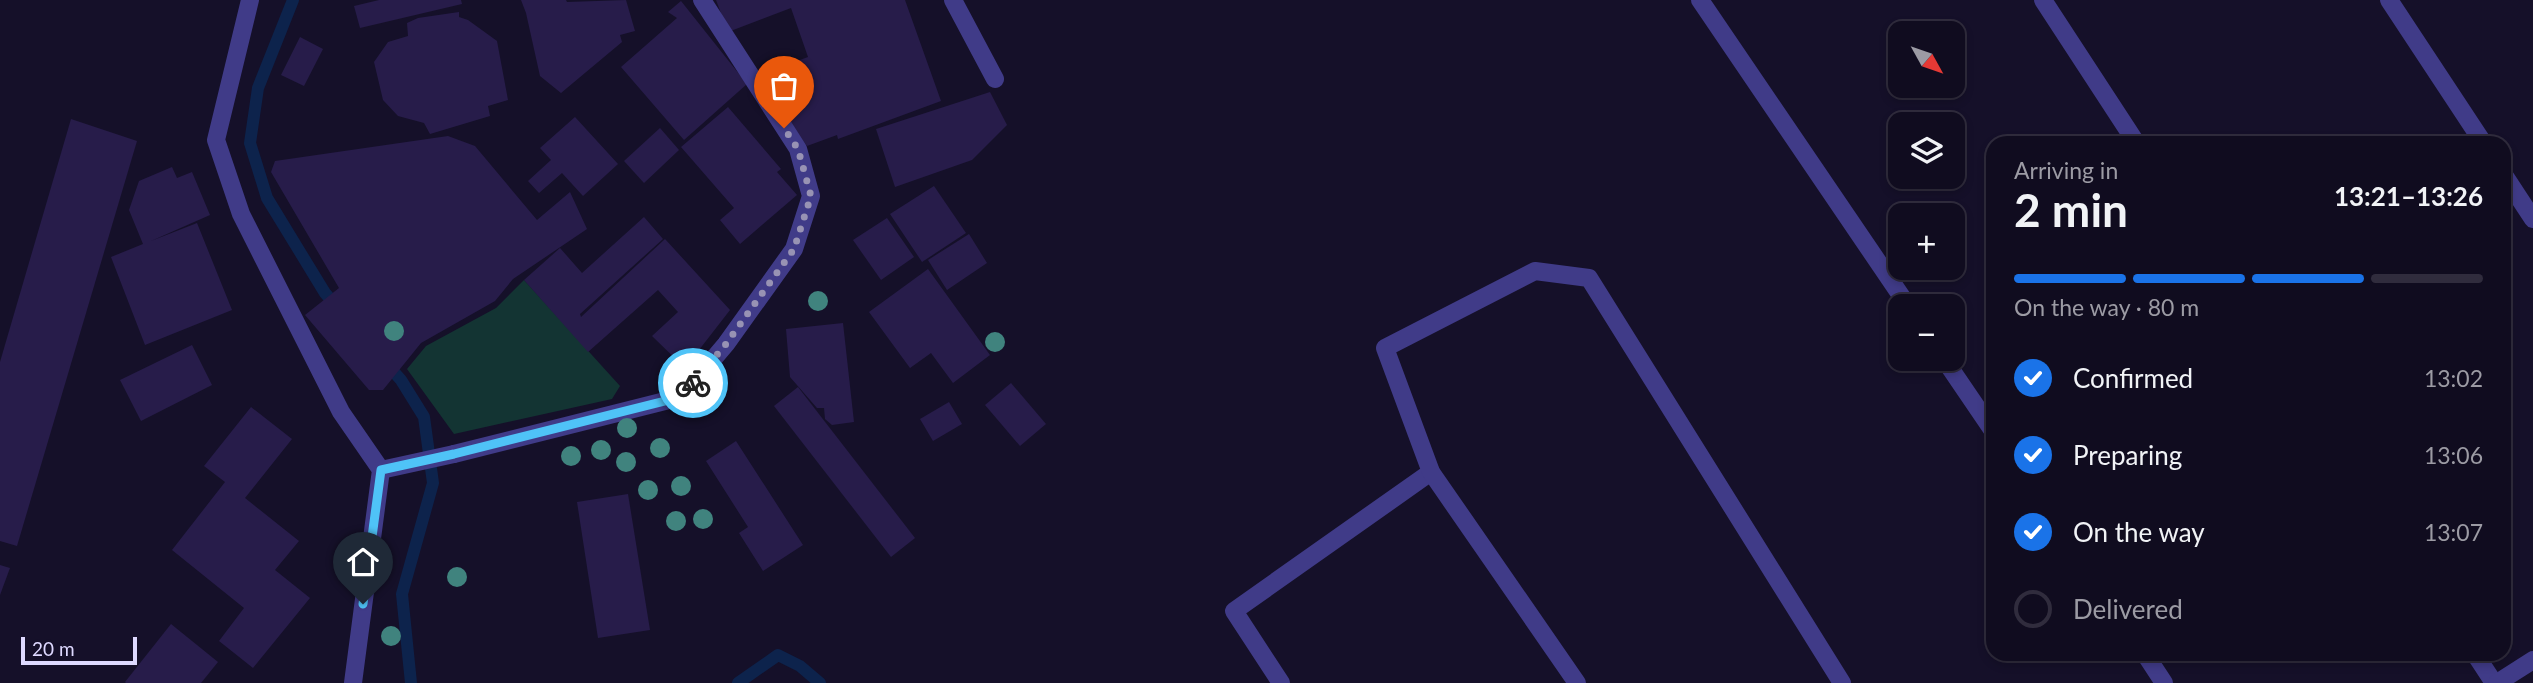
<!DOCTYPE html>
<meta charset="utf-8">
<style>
:root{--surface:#100c1f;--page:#191528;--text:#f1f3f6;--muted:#9c9ba4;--line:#302c3d;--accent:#1a73e8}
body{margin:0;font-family:Lato,sans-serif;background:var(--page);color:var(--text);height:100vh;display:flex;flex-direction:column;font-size:26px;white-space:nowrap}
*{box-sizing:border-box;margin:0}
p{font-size:23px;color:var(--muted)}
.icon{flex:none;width:38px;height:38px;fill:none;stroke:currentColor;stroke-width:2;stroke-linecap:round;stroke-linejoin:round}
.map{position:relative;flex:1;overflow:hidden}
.details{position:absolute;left:1986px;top:136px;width:525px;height:525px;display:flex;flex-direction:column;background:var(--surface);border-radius:21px;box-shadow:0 4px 10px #0003,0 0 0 2px var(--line)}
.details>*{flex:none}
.needle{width:46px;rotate:130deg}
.tools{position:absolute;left:1888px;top:21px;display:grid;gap:14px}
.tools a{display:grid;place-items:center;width:77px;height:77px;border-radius:14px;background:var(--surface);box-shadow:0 4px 10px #0003,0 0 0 2px var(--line);font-size:35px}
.scale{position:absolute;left:21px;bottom:18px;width:116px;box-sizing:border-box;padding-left:7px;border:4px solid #ded9ff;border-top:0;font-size:19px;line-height:24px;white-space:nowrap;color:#ded9ff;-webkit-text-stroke:5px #151029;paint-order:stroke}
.pin{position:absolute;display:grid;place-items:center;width:60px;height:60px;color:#fff;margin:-72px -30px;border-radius:50% 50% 50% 0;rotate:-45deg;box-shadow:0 0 7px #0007}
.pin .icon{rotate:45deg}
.courier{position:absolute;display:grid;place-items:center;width:70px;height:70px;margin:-35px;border:5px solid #4fc3f7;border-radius:50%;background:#fff;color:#222;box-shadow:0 2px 9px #0007}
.summary em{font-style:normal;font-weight:700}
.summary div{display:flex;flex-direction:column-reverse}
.summary{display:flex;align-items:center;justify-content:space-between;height:119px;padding:0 28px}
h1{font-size:46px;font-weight:700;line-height:52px}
.bar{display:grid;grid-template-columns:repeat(4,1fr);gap:10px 7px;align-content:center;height:84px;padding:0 28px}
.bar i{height:9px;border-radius:5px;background:var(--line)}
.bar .on{background:var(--accent)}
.bar p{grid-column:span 4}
ol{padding:0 28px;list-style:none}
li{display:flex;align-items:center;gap:21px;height:77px}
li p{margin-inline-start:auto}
li .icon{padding:7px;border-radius:50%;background:var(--accent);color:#fff;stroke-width:4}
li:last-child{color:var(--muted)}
li i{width:38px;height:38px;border:4px solid var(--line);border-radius:50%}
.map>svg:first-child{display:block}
</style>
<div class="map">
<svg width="2533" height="683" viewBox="0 0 2533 683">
<rect width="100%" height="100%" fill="#151029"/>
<!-- green -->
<path fill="#133433" d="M 524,280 L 620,386 L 612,399 L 454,434 L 407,369 L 426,346 L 496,308 Z"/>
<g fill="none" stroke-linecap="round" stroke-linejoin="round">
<!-- stream -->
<g stroke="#0d234c" stroke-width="12">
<path d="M 293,0 L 258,88 L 250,143 L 267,198 L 325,293 L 338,308"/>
<path d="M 385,362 L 401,380 L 424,417 L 433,483 L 402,594 L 411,683"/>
<path d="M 738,683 L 778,655 L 800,666 L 820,683"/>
</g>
</g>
<!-- building -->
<g fill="#271c4a">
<path d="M 379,0 L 461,0 L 462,4 L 360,28 L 354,6 Z"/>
<path d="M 521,0 L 566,0 L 567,2 L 626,0 L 635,31 L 620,35 L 622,42 L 561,93 L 540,76 L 526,13 Z"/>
<path d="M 716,0 L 905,0 L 941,101 L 838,139 L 837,135 L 807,146 L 772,98 L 764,73 L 808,57 L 791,8 L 728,32 Z"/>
<path d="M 681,1 L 747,84 L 684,140 L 621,67 L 677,18 L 668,12 Z"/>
<path d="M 459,12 L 459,17 L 468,20 L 497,41 L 508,100 L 488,106 L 490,116 L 430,134 L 424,123 L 398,116 L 383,100 L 374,62 L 388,42 L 408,36 L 407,23 L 418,18 Z"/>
<path d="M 300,37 L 323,49 L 304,86 L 281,75 Z"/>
<path d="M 990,92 L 1007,125 L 972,160 L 895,187 L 876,129 Z"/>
<path d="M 728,107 L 781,169 L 777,172 L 797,195 L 740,244 L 720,220 L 734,208 L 681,147 Z"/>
<path d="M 575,117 L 618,164 L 583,196 L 562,173 L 539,193 L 528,181 L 551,160 L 540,148 Z"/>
<path d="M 71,119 L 137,141 L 17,546 L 0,541 L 0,362 Z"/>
<path d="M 660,128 L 679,150 L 644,183 L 624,161 Z"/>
<path d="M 448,136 L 475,146 L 537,220 L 570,192 L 587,229 L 513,279 L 495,301 L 421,343 L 383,390 L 369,390 L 305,315 L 339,288 L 271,172 L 275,161 Z"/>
<path d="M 172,167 L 177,178 L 192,172 L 210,215 L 151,241 L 197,223 L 232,310 L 145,345 L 111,257 L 143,244 L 129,210 L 139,181 Z"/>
<path d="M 934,186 L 966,233 L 922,262 L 890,214 Z"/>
<path d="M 644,217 L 663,239 L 580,314 L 581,317 L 665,239 L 730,310 L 685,368 L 652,336 L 678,312 L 658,290 L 588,352 L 524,280 L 560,248 L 582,273 Z"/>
<path d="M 887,218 L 914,257 L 881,280 L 853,240 Z"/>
<path d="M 969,234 L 987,263 L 947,290 L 928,260 Z"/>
<path d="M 928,269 L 990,355 L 953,383 L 931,353 L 910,368 L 869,312 Z"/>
<path d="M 843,323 L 854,422 L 832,425 L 825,419 L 824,408 L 817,408 L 790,377 L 786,329 Z"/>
<path d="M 192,345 L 212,385 L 141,421 L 120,380 Z"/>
<path d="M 1011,383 L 1046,424 L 1020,446 L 985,405 Z"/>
<path d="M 798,387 L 915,538 L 891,557 L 774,406 Z"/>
<path d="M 949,402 L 962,424 L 933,441 L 920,419 Z"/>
<path d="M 251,407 L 292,439 L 245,498 L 299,541 L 275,570 L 310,598 L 253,668 L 219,641 L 244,608 L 172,550 L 225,482 L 204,466 Z"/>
<path d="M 736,441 L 803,545 L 763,571 L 739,533 L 748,527 L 706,461 Z"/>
<path d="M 628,494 L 650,630 L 598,638 L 577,502 Z"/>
<path d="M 0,565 L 10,568 L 0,595 Z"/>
<path d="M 171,624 L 218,662 L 201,683 L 126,683 L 125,682 Z"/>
</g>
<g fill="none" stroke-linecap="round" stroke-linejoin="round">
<!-- service -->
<g stroke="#403b88" stroke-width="18">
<path d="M 953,0 L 995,79"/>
<path d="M 454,454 L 681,397 L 726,344 L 794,249 L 811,196 L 798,149 L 702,0"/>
</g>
<!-- minor -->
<g stroke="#403b88" stroke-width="18">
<path d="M 250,0 L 216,140 L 241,214 L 341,412 L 381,470 L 353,683"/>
<path d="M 1700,0 L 1908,306"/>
<path d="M 2043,0 L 2137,144"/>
<path d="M 2389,0 L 2484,144"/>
<path d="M 2504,175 L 2533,219"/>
<path d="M 1944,359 L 1993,431"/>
<path d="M 381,470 L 454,454"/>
<path d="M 2145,654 L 2164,683"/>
<path d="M 2475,654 L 2494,683"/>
<path d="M 1281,683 L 1234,611 L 1431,472"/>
<path d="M 1577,683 L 1431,472 L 1385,348 L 1535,271 L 1589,278 L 1842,683"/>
<path d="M 2497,683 L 2533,660"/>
</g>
</g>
<!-- trees -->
<g fill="#40837e">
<circle cx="818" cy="301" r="10"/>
<circle cx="394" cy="331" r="10"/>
<circle cx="995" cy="342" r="10"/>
<circle cx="627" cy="428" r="10"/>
<circle cx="660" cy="448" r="10"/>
<circle cx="601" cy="450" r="10"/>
<circle cx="571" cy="456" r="10"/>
<circle cx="626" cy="462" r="10"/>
<circle cx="681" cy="486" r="10"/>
<circle cx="648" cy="490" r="10"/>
<circle cx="703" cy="519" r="10"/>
<circle cx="676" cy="521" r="10"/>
<circle cx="457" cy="577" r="10"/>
<circle cx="391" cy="636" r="10"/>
</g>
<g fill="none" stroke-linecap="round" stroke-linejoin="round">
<!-- done -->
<path stroke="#9893b4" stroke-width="7" stroke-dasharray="0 12.6" d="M 693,383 L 726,344 L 794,249 L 811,196 L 798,149 L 784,128"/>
<!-- route -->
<path stroke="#4fc3f7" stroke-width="9" d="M 363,604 L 381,470 L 454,454 L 681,397 L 693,383"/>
</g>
</svg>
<div class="tools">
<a><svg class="needle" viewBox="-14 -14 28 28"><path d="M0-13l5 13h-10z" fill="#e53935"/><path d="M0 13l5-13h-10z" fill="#9c9ba4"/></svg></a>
<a><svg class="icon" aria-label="layers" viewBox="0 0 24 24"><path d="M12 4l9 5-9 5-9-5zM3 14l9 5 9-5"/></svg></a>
<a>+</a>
<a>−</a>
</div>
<div class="scale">20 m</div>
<div class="pin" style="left:784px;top:128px;background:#ea580c"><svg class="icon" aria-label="bag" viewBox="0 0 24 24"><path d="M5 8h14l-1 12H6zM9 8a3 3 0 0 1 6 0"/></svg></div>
<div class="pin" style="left:363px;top:604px;background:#1f2937"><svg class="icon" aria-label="home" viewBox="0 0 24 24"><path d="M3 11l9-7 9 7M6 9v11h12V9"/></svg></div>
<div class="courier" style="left:693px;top:383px"><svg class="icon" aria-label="bike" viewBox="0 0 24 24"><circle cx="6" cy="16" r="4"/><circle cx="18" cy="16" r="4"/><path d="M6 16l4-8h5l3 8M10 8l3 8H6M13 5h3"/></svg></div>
<section class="details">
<div class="summary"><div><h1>2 min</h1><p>Arriving in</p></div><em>13:21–13:26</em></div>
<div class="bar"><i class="on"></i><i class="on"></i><i class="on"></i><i></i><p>On the way · 80 m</p></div>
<ol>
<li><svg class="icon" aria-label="check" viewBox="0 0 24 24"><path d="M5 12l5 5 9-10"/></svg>Confirmed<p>13:02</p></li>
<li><svg class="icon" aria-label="check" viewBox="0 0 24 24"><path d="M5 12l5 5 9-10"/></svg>Preparing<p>13:06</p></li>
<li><svg class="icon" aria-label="check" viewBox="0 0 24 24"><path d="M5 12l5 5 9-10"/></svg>On the way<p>13:07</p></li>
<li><i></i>Delivered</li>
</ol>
</section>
</div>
